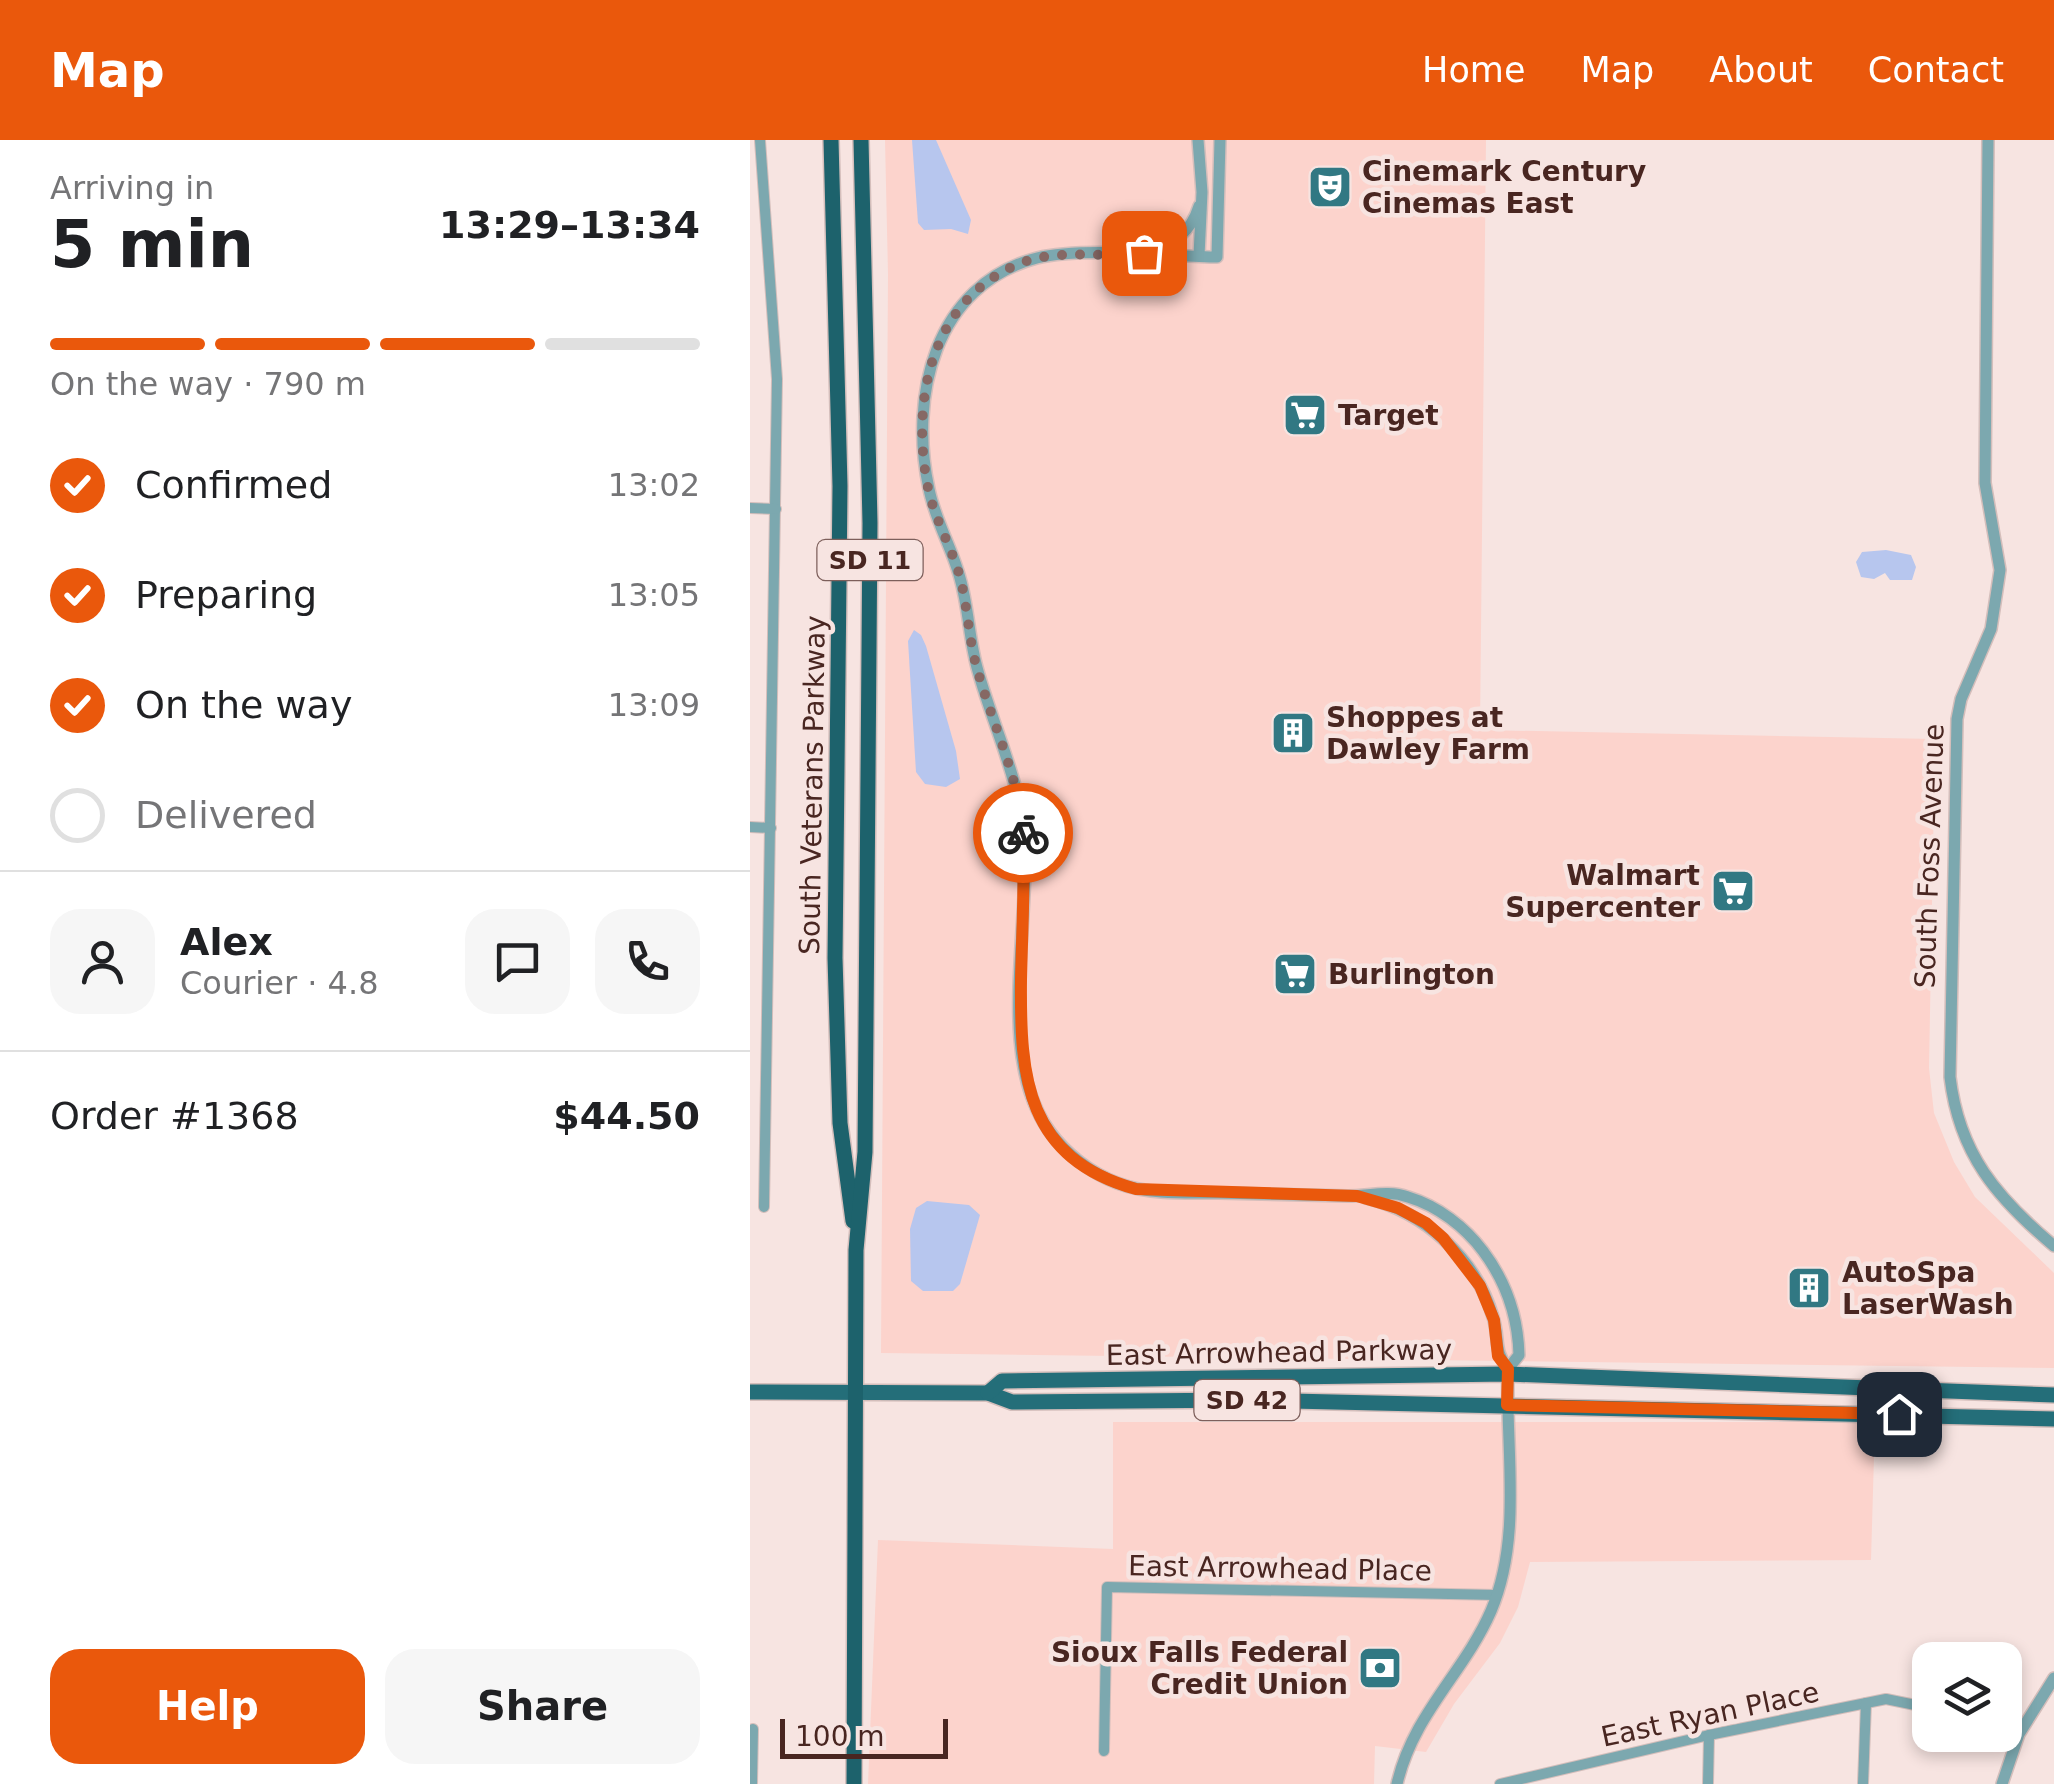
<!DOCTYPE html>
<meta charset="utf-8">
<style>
:root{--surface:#fff;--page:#f6f6f6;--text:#202124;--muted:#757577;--line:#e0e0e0;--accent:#ea580c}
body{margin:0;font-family:"DejaVu Sans",sans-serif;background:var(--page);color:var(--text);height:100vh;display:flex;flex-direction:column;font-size:38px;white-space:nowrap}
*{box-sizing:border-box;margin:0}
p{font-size:32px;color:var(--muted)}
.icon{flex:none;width:55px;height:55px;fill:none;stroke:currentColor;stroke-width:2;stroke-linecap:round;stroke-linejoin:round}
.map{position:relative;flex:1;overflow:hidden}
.sheet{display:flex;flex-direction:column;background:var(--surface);width:750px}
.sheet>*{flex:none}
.fabs{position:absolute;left:1162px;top:1502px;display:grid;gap:20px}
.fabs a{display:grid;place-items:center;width:110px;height:110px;border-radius:20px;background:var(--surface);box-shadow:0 5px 15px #0003;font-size:50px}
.scale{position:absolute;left:30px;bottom:25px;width:168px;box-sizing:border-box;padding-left:10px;border:5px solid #492621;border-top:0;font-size:28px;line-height:35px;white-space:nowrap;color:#492621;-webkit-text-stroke:8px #f7e4e1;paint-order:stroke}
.pin{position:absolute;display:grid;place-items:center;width:85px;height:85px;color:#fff;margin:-42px;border-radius:20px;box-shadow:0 5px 15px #0006}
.courier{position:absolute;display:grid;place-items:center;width:100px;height:100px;margin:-50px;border:8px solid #ea580c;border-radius:50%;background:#fff;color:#222;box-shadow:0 2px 12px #0007}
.headline em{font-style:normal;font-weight:700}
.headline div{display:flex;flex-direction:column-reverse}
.headline{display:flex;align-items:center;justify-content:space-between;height:170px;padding:0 50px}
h1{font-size:65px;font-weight:700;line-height:75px}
.bar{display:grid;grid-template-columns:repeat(4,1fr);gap:15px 10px;align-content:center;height:120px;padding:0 50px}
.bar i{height:12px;border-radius:8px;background:var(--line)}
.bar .selected{background:var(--accent)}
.bar p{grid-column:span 4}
.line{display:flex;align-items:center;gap:25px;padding:0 50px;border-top:2px solid var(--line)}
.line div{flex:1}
.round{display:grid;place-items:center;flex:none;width:105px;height:105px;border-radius:30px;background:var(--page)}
ol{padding:0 50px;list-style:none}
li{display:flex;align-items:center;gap:30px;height:110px}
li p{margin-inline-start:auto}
li .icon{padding:10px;border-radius:50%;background:var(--accent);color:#fff;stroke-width:4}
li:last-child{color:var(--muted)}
li i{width:55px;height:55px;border:5px solid var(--line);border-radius:50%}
.action{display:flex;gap:20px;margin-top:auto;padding:20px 50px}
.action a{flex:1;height:115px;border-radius:30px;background:var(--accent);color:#fff;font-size:40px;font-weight:700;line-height:115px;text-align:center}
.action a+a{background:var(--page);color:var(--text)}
header{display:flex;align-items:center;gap:60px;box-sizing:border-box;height:140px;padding:0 50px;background:var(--accent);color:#fff}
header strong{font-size:48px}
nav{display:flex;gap:55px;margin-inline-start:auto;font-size:35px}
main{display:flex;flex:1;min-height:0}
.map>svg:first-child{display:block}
</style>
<header>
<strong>Map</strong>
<nav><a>Home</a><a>Map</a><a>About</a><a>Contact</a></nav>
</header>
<main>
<section class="sheet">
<div class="headline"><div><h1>5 min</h1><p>Arriving in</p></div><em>13:29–13:34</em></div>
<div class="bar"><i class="selected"></i><i class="selected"></i><i class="selected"></i><i></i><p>On the way · 790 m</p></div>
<ol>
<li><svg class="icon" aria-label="check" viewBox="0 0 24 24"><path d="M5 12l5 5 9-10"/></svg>Confirmed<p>13:02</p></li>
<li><svg class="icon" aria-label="check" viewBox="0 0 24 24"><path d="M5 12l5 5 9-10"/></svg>Preparing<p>13:05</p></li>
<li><svg class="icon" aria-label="check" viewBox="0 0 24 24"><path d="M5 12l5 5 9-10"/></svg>On the way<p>13:09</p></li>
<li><i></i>Delivered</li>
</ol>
<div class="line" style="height:180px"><a class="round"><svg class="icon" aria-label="person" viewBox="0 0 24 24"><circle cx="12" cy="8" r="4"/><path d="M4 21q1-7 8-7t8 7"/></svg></a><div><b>Alex</b><p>Courier · 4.8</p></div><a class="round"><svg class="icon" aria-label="chat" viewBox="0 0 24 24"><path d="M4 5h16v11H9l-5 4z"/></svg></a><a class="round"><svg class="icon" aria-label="phone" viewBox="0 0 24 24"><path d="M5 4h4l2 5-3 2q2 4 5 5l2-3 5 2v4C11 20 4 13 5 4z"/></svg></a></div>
<div class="line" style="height:130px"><div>Order #1368</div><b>$44.50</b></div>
<div class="action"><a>Help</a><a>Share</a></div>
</section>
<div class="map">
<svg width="1304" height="1644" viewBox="0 0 1304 1644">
<rect width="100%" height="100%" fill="#f7e4e1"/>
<!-- built -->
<g fill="#fcd3cc">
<path d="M 135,0 L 736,0 L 730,590 L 1185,599 L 1179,928 L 1184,973 L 1204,1022 L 1225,1057 L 1304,1133 L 1304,1228 L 131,1213 L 138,134 Z"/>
<path d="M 363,1282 L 1125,1282 L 1121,1420 L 780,1422 L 768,1467 L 750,1503 L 704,1564 L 676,1612 L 625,1606 L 624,1644 L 118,1644 L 128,1400 L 363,1409 Z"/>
</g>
<!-- water -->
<g fill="#b7c6ee">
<path d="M 162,0 L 186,0 L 221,80 L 218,94 L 201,89 L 174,90 L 168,83 Z"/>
<path d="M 1136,410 L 1161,415 L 1166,427 L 1162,440 L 1140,440 L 1135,433 L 1124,439 L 1111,437 L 1106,422 L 1112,412 Z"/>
<path d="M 164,490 L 171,495 L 176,506 L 206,611 L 210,639 L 196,647 L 175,644 L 166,632 L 158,501 Z"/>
<path d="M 177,1061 L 219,1065 L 230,1075 L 210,1144 L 203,1151 L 173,1151 L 161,1141 L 160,1089 L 166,1068 Z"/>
</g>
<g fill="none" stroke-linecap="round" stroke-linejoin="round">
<defs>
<g id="minor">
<path d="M 10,0 L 27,239 L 14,1067"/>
<path d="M 0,368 L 26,369"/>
<path d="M 0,687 L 21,688"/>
<path d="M 1255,1590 L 1269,1594"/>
<path d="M 354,1611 L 357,1447 L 747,1455"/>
<path d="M 2,1644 L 3,1589"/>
<path d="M 750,1644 L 959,1595 L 1136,1559 L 1180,1568"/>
<path d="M 958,1644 L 959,1595"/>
<path d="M 1113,1644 L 1116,1563"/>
</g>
<g id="tertiary">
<path d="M 448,0 L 452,52 L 449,116"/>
<path d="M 470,0 L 467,117 C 418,116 332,107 287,118 C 184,145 159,257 179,349 C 185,380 202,408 210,438 C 219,469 219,501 228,531 C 241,578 262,624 271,671 C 288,767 240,910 300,992 C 316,1014 341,1033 367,1043 C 399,1055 436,1053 469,1053 C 512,1054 555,1055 598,1056 C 619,1056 638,1050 658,1057 C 688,1066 715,1087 733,1111 C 757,1143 768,1176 769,1215 L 758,1229 C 755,1307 773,1396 741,1471 C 714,1533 663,1574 647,1644"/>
<path d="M 1238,0 L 1235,343 L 1250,430 L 1241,489 L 1211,559 L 1207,579 L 1200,937 C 1209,1014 1247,1058 1304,1106"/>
<path d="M 399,112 C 424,104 441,92 449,66"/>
<path d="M 616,1058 C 674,1072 726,1118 743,1177 C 750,1199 743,1210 758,1229"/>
<path d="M 1252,1644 L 1269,1594 L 1304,1538"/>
</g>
<g id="primary">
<path d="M 0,1252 L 238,1253 L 262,1262 L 494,1260 L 1304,1279"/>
<path d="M 238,1253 L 252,1241 L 758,1234 L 1304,1255"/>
</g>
<g id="trunk">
<path d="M 81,0 L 90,346 L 85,818 L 90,983 L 103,1081"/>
<path d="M 104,1644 L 106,1110 L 115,1012 L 120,383 L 111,0"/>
</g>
</defs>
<!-- minor casing -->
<use href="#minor" stroke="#d4bebb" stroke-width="12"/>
<!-- tertiary casing -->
<use href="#tertiary" stroke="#d4bebb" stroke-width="14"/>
<!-- primary casing -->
<use href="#primary" stroke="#d4bebb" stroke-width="18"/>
<!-- trunk casing -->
<use href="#trunk" stroke="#d4bebb" stroke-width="18"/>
<!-- minor -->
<use href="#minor" stroke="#7ca8af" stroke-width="10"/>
<!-- tertiary -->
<use href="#tertiary" stroke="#7ca8af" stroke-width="11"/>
<!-- primary -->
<use href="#primary" stroke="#246e79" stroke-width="15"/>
<!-- trunk -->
<use href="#trunk" stroke="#1d626c" stroke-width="15"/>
</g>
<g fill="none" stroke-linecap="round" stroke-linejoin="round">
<!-- done -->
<path stroke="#866864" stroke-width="10" stroke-dasharray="0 18" d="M 273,693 C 269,638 243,585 228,532 C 219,502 218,471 211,441 C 203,409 185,381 178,348 C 161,263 179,164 266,125 C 307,107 351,119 394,113"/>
<!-- route -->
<path stroke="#ea580c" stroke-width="12" d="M 273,693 C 275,742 272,791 271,840 C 270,938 276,1018 386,1049 L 607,1056 L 648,1068 L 676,1083 L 693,1098 L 730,1146 L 744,1180 L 748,1216 L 758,1229 L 757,1265 L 1149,1274"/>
</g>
<!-- icons -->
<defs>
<symbol id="theatre-square" viewBox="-11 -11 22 22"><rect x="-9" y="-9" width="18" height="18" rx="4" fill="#317883" stroke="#f7e4e1"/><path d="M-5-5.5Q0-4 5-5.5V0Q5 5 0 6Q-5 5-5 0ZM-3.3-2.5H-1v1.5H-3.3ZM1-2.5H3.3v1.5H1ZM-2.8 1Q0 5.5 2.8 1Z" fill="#fff"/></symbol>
<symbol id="supermarket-square" viewBox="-11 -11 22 22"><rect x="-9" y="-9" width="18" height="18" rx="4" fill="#317883" stroke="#f7e4e1"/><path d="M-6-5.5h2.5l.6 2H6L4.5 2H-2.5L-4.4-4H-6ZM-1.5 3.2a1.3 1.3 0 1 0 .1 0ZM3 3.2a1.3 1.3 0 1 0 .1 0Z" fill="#fff"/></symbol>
<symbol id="building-square" viewBox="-11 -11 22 22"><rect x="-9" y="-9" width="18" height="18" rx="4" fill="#317883" stroke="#f7e4e1"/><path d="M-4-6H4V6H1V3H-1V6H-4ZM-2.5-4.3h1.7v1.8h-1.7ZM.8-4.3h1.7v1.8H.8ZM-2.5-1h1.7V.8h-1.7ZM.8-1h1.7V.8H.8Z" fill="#fff"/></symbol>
<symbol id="bank-square" viewBox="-11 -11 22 22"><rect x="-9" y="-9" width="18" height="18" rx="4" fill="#317883" stroke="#f7e4e1"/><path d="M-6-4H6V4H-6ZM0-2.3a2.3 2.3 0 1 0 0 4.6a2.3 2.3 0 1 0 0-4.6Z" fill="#fff"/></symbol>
</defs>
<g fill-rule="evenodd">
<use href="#theatre-square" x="555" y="22" width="50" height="50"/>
<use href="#supermarket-square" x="530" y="250" width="50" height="50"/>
<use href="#building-square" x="518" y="568" width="50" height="50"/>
<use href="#supermarket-square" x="958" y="726" width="50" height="50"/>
<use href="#supermarket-square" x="520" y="809" width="50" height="50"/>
<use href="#building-square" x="1034" y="1123" width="50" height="50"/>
<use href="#bank-square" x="605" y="1503" width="50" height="50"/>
</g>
<g text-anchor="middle" stroke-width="9" stroke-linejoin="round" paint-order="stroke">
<!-- shield labels -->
<g fill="#f7e4e1" stroke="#7d5f5b" stroke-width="2.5">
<rect x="67.5" y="400" width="105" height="40" rx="8"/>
<rect x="444.5" y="1240" width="105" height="40" rx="8"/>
</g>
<g font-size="25" font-weight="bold" fill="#492621">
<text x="120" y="429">SD 11</text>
<text x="497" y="1269">SD 42</text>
</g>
<!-- poi labels -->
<g font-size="28" font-weight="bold" fill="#492621" stroke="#f7e4e1" text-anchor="start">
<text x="612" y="41">Cinemark Century<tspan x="612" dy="32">Cinemas East</tspan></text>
<text x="588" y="285">Target</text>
<text x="576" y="587">Shoppes at<tspan x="576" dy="32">Dawley Farm</tspan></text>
<text x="950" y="745" text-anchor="end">Walmart<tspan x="950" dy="32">Supercenter</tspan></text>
<text x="578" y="844">Burlington</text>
<text x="1092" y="1142">AutoSpa<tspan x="1092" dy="32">LaserWash</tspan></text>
<text x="598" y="1522" text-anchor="end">Sioux Falls Federal<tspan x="598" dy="32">Credit Union</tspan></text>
</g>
<!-- street labels -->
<g font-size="28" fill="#492621" stroke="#f7e4e1">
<text transform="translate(62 645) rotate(-89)" y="10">South Veterans Parkway</text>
<text transform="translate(1179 716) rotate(-88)" y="10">South Foss Avenue</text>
<text transform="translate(529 1212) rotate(-1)" y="10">East Arrowhead Parkway</text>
<text transform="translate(530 1428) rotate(1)" y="10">East Arrowhead Place</text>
<text transform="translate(960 1574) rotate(-12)" y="10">East Ryan Place</text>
</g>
</g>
</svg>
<div class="fabs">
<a><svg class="icon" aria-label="layers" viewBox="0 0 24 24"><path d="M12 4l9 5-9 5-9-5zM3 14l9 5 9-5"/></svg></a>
</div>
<div class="scale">100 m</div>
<div class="pin" style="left:394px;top:113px;background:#ea580c"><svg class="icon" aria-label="bag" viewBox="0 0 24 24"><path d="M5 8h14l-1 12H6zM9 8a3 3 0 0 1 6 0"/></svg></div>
<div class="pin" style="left:1149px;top:1274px;background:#1f2937"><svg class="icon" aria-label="home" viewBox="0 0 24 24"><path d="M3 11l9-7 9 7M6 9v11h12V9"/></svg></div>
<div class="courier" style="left:273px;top:693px"><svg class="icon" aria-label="bike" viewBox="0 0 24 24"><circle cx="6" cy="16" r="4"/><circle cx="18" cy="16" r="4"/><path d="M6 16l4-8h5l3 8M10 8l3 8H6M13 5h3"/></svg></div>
</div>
</main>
